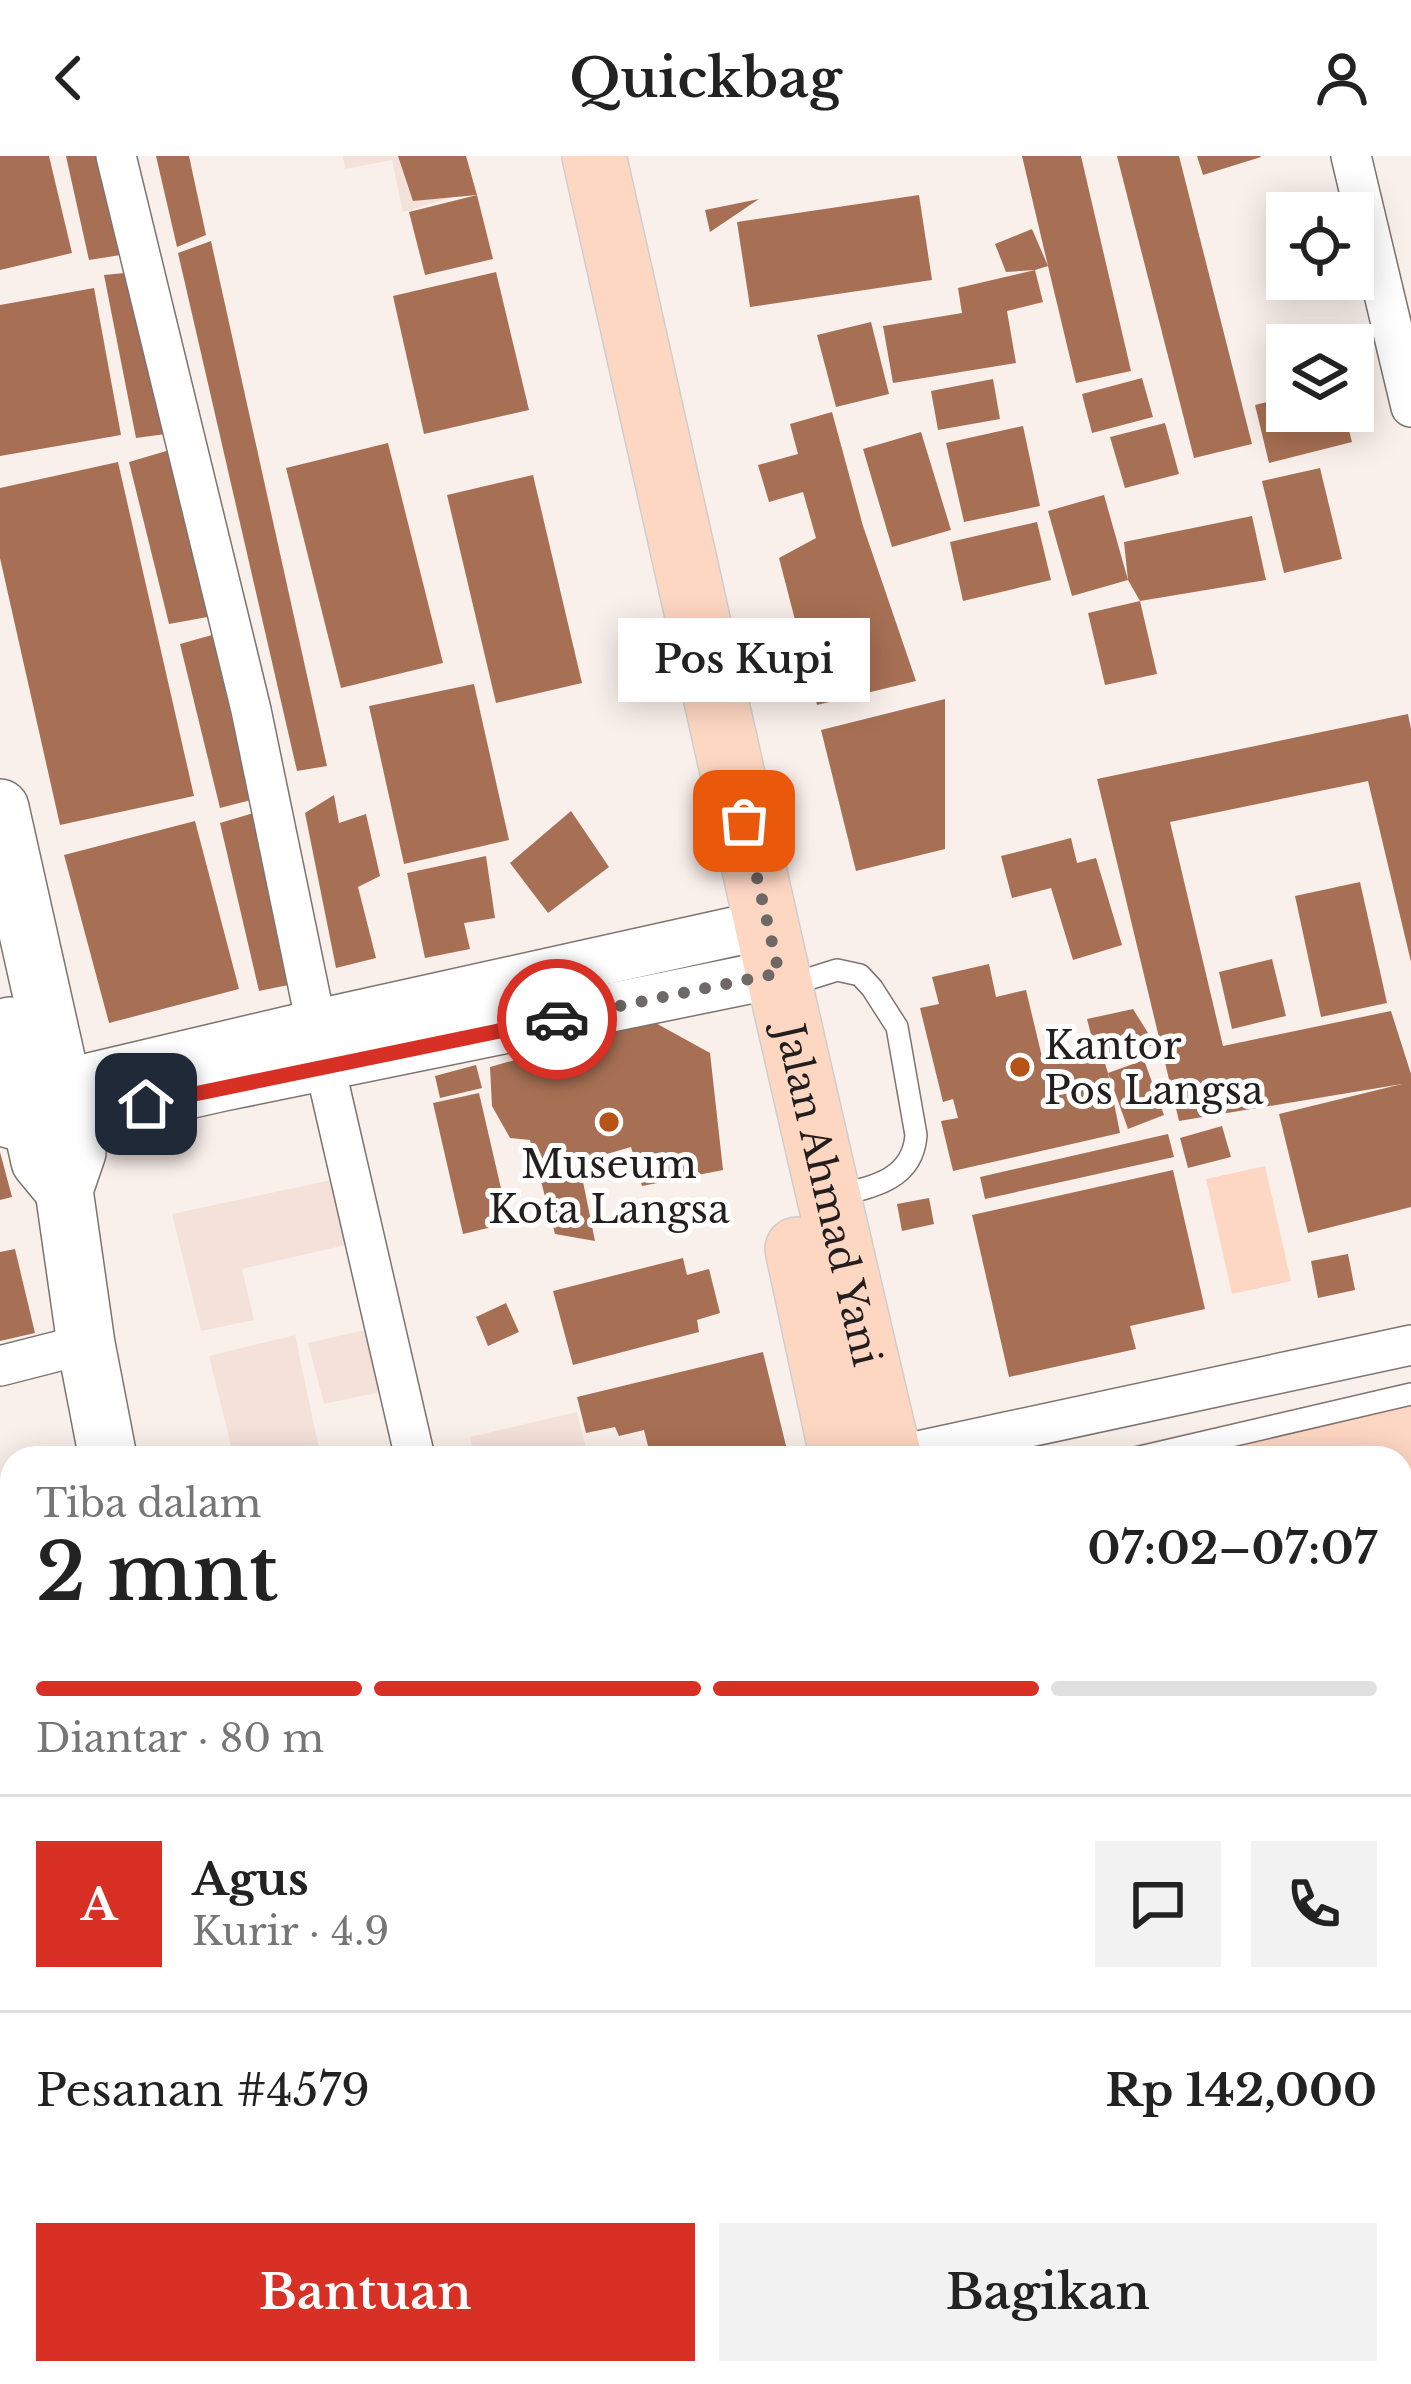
<!DOCTYPE html>
<html lang="id">
<meta charset="utf-8">
<style>
:root{--surface:#fff;--page:#f2f2f2;--text:#222;--muted:#767676;--line:#e0e0e0;--accent:#d93025}
body{margin:0;font-family:"Libre Baskerville",serif;background:var(--page);color:var(--text);height:100vh;display:flex;flex-direction:column;font-size:45px;white-space:nowrap}
*{box-sizing:border-box;margin:0}
p{font-size:39px;color:var(--muted)}
.icon{flex:none;width:66px;height:66px;fill:none;stroke:currentColor;stroke-width:2;stroke-linecap:round;stroke-linejoin:round}
.map{position:relative;flex:1;overflow:hidden}
.sheet{position:absolute;left:0px;top:1290px;width:1413px;height:939px;display:flex;flex-direction:column;background:var(--surface);border-radius:36px 36px 0 0;box-shadow:0 6px 30px #0003}
.sheet>*{flex:none}
.buttons{position:absolute;left:1266px;top:36px;display:grid;gap:24px}
.buttons a{display:grid;place-items:center;width:108px;height:108px;border-radius:0px;background:var(--surface);box-shadow:0 6px 30px #0003;font-size:60px}
.pin{position:absolute;display:grid;place-items:center;width:102px;height:102px;color:#fff;margin:-51px;border-radius:24px;box-shadow:0 6px 18px #0006}
.courier{position:absolute;display:grid;place-items:center;width:120px;height:120px;margin:-60px;border:9px solid #d93025;border-radius:50%;background:#fff;color:#222;box-shadow:0 3px 15px #0007}
.bubble{position:absolute;height:84px;border-radius:0px;background:var(--surface);box-shadow:0 6px 30px #0003;font-size:39px;font-weight:600;line-height:84px;text-align:center}
.headline em{font-style:normal;font-weight:600}
.headline div{display:flex;flex-direction:column-reverse}
.headline{display:flex;align-items:center;justify-content:space-between;height:204px;padding:0 36px}
h1{font-size:78px;font-weight:600;line-height:90px}
.bar{display:grid;grid-template-columns:repeat(4,1fr);gap:18px 12px;align-content:center;height:144px;padding:0 36px}
.bar i{height:15px;border-radius:9px;background:var(--line)}
.bar .on{background:var(--accent)}
.bar p{grid-column:span 4}
.line{display:flex;align-items:center;gap:30px;padding:0 36px;border-top:3px solid var(--line)}
.line div{flex:1}
.round{display:grid;place-items:center;flex:none;width:126px;height:126px;border-radius:0px;background:var(--page)}
.action{display:flex;gap:24px;margin-top:auto;padding:24px 36px}
.action a{flex:1;height:138px;border-radius:0px;background:var(--accent);color:#fff;font-size:48px;font-weight:600;line-height:138px;text-align:center}
.action a+a{background:var(--page);color:var(--text)}
header{display:flex;justify-content:space-between;align-items:center;height:156px;padding:0 36px;background:var(--surface);font-size:54px;font-weight:600}
.map>svg:first-child{display:block}
</style>
<header><svg class="icon" aria-label="back" viewBox="0 0 24 24"><path d="M15 5l-7 7 7 7"/></svg>Quickbag<svg class="icon" aria-label="person" viewBox="0 0 24 24"><circle cx="12" cy="8" r="4"/><path d="M4 21q1-7 8-7t8 7"/></svg></header>
<div class="map">
<svg width="1411" height="2228" viewBox="0 0 1411 2228">
<rect width="100%" height="100%" fill="#faf0eb"/>
<!-- built -->
<g fill="#f4e2da">
<path d="M 343,0 L 464,0 L 473,35 L 403,56 L 392,4 L 345,13 Z"/>
<path d="M 336,1023 L 350,1088 L 242,1113 L 254,1164 L 201,1175 L 172,1058 Z"/>
<path d="M 369,1173 L 385,1235 L 324,1248 L 308,1187 Z"/>
<path d="M 295,1179 L 321,1302 L 234,1302 L 209,1200 Z"/>
<path d="M 577,1256 L 588,1301 L 574,1299 L 573,1302 L 475,1302 L 470,1281 Z"/>
</g>
<!-- green -->
<g fill="#fed7c4">
<path d="M 1265,1010 L 1291,1125 L 1232,1138 L 1206,1023 Z"/>
<path d="M 1411,1226 L 1411,1708 L 1401,1710 L 1401,1302 L 1078,1302 Z"/>
</g>
<!-- building -->
<g fill="#a77054">
<path d="M 0,0 L 49,0 L 72,97 L 0,114 Z"/>
<path d="M 66,0 L 105,0 L 127,98 L 89,104 Z"/>
<path d="M 156,0 L 189,0 L 206,79 L 177,91 Z"/>
<path d="M 398,0 L 466,0 L 477,39 L 413,45 Z"/>
<path d="M 1022,0 L 1081,0 L 1131,215 L 1076,227 L 1048,110 L 1035,114 L 1006,116 L 995,88 L 1032,73 L 1048,110 Z"/>
<path d="M 1117,0 L 1179,0 L 1252,288 L 1194,302 Z"/>
<path d="M 1197,0 L 1260,0 L 1261,1 L 1203,19 Z"/>
<path d="M 477,39 L 493,103 L 425,119 L 409,56 Z"/>
<path d="M 919,39 L 932,124 L 750,151 L 737,66 Z"/>
<path d="M 759,43 L 710,76 L 705,54 Z"/>
<path d="M 211,85 L 327,610 L 297,615 L 178,97 Z"/>
<path d="M 1035,114 L 1043,146 L 1007,155 L 1016,207 L 893,227 L 883,170 L 962,157 L 958,132 Z"/>
<path d="M 135,116 L 173,277 L 136,282 L 104,119 Z"/>
<path d="M 496,116 L 529,254 L 424,278 L 393,140 Z"/>
<path d="M 94,132 L 121,279 L 0,300 L 0,149 Z"/>
<path d="M 871,166 L 889,238 L 836,251 L 817,179 Z"/>
<path d="M 1142,222 L 1153,261 L 1092,277 L 1082,238 Z"/>
<path d="M 993,223 L 1000,263 L 938,274 L 931,235 Z"/>
<path d="M 1287,241 L 1287,255 L 1344,255 L 1352,286 L 1269,307 L 1255,249 Z"/>
<path d="M 832,256 L 863,370 L 916,525 L 817,549 L 779,402 L 816,382 L 803,336 L 769,346 L 758,309 L 798,298 L 790,268 Z"/>
<path d="M 1165,267 L 1179,318 L 1125,332 L 1110,281 Z"/>
<path d="M 1023,270 L 1040,350 L 964,366 L 946,287 Z"/>
<path d="M 921,276 L 951,374 L 892,391 L 863,293 Z"/>
<path d="M 388,287 L 443,507 L 341,532 L 286,312 Z"/>
<path d="M 173,293 L 213,460 L 169,468 L 129,306 Z"/>
<path d="M 118,306 L 194,640 L 60,669 L 0,402 L 0,332 Z"/>
<path d="M 1320,312 L 1342,403 L 1284,417 L 1262,325 Z"/>
<path d="M 533,319 L 582,527 L 496,547 L 447,339 Z"/>
<path d="M 1104,339 L 1128,424 L 1124,386 L 1252,360 L 1266,424 L 1140,445 L 1128,424 L 1072,440 L 1048,355 Z"/>
<path d="M 1037,366 L 1051,424 L 963,445 L 950,386 Z"/>
<path d="M 1140,445 L 1157,518 L 1105,529 L 1088,457 Z"/>
<path d="M 212,479 L 251,644 L 220,652 L 180,488 Z"/>
<path d="M 474,528 L 509,684 L 404,708 L 369,550 Z"/>
<path d="M 945,543 L 945,693 L 856,715 L 821,574 Z"/>
<path d="M 1408,558 L 1411,573 L 1411,806 L 1368,625 L 1170,666 L 1223,890 L 1391,855 L 1411,918 L 1411,1051 L 1308,1077 L 1279,958 L 1402,928 L 1179,965 L 1097,623 Z"/>
<path d="M 334,639 L 339,667 L 366,658 L 380,720 L 358,731 L 376,802 L 336,812 L 305,657 Z"/>
<path d="M 571,655 L 609,711 L 548,757 L 510,707 Z"/>
<path d="M 257,656 L 293,828 L 259,835 L 220,667 Z"/>
<path d="M 195,665 L 239,833 L 109,867 L 64,699 Z"/>
<path d="M 1071,682 L 1077,707 L 1096,702 L 1122,789 L 1073,804 L 1051,732 L 1012,742 L 1001,700 Z"/>
<path d="M 486,700 L 495,762 L 464,767 L 470,793 L 425,802 L 407,717 Z"/>
<path d="M 1360,726 L 1387,847 L 1321,861 L 1295,740 Z"/>
<path d="M 1272,803 L 1286,860 L 1232,873 L 1219,816 Z"/>
<path d="M 989,808 L 996,841 L 1026,834 L 1043,905 L 1100,892 L 1108,917 L 1120,977 L 953,1015 L 941,965 L 958,962 L 953,943 L 943,946 L 920,852 L 939,848 L 932,821 Z"/>
<path d="M 1133,853 L 1155,888 L 1113,907 L 1105,887 L 1093,886 L 1087,863 Z"/>
<path d="M 652,865 L 710,897 L 723,1014 L 642,1030 L 631,991 L 579,1006 L 595,1085 L 555,1078 L 530,984 L 510,982 L 492,950 L 490,911 Z"/>
<path d="M 1144,904 L 1164,959 L 1128,973 L 1108,917 Z"/>
<path d="M 476,909 L 482,932 L 440,942 L 435,920 Z"/>
<path d="M 479,937 L 509,1067 L 463,1078 L 433,947 Z"/>
<path d="M 1222,970 L 1231,1001 L 1188,1012 L 1180,982 Z"/>
<path d="M 1168,978 L 1174,1001 L 985,1043 L 980,1021 Z"/>
<path d="M 0,996 L 12,1041 L 0,1044 Z"/>
<path d="M 1173,1014 L 1205,1153 L 1130,1170 L 1136,1193 L 1009,1221 L 972,1059 Z"/>
<path d="M 929,1042 L 934,1068 L 902,1075 L 897,1048 Z"/>
<path d="M 15,1093 L 35,1177 L 0,1185 L 0,1096 Z"/>
<path d="M 1348,1098 L 1355,1134 L 1318,1142 L 1311,1105 Z"/>
<path d="M 683,1102 L 687,1119 L 709,1113 L 720,1157 L 697,1164 L 699,1176 L 573,1209 L 553,1135 Z"/>
<path d="M 506,1147 L 519,1176 L 488,1190 L 476,1161 Z"/>
<path d="M 763,1196 L 789,1302 L 651,1302 L 644,1274 L 619,1280 L 615,1271 L 586,1277 L 577,1241 Z"/>
<path d="M 12,1408 L 12,1602 L 0,1605 L 0,1411 Z"/>
<path d="M 12,1615 L 12,1661 L 10,1661 L 0,1618 Z"/>
<path d="M 1411,1654 L 1411,1704 L 1409,1704 L 1401,1671 L 1401,1657 Z"/>
<path d="M 1411,1834 L 1411,1871 L 1401,1874 L 1401,1837 Z"/>
<path d="M 2,1853 L 12,1896 L 3,1898 L 12,1937 L 12,2034 L 0,2036 Z"/>
<path d="M 1409,1877 L 1411,1949 L 1401,1951 L 1401,1879 Z"/>
<path d="M 1411,1992 L 1411,2022 L 1401,2025 L 1401,1995 Z"/>
<path d="M 12,2046 L 12,2215 L 0,2218 L 0,2047 Z"/>
<path d="M 1411,2118 L 1411,2155 L 1403,2158 L 1401,2121 Z"/>
<path d="M 126,2217 L 288,2217 L 290,2228 L 129,2228 Z"/>
<path d="M 786,2217 L 853,2217 L 856,2228 L 789,2228 Z"/>
<path d="M 861,2217 L 950,2217 L 953,2228 L 864,2228 Z"/>
</g>
<g fill="none" stroke-linecap="round" stroke-linejoin="round">
<defs>
<g id="service">
<path d="M 783,831 L 837,814 L 860,819 L 872,832 L 897,871 L 916,979 C 913,1023 874,1031 837,1039"/>
<path d="M 1136,1302 L 1411,1238"/>
<path d="M 1401,1567 L 1411,1565"/>
</g>
<g id="minor">
<path d="M 116,0 L 251,554 L 316,868"/>
<path d="M 1351,0 L 1411,251"/>
<path d="M 325,911 L 415,1302"/>
<path d="M 0,1210 L 86,1188"/>
<path d="M 890,1301 L 1411,1189"/>
<path d="M 1401,1760 L 1411,1758"/>
<path d="M 0,1762 L 12,1813"/>
<path d="M 103,2217 L 106,2228"/>
</g>
<g id="tertiary">
<path d="M 28,936 L 316,868 L 768,768"/>
<path d="M 0,965 L 31,974 L 221,931 L 780,817"/>
</g>
<g id="secondary">
<path d="M 0,652 L 77,996 L 64,1034 L 86,1188 L 108,1302"/>
<path d="M 10,870 L 40,1005 L 64,1034"/>
<path d="M 311,2217 L 314,2228"/>
</g>
<g id="primary">
<path id="s1" d="M 594,0 C 692,434 787,869 890,1302"/>
<path d="M 797,1093 L 842,1302"/>
<path d="M 1088,2217 L 1090,2228"/>
</g>
</defs>
<!-- service casing -->
<use href="#service" stroke="#7d7470" stroke-width="24"/>
<!-- minor casing -->
<use href="#minor" stroke="#7d7470" stroke-width="42"/>
<!-- tertiary casing -->
<use href="#tertiary" stroke="#7d7470" stroke-width="51"/>
<!-- secondary casing -->
<use href="#secondary" stroke="#7d7470" stroke-width="60"/>
<!-- primary casing -->
<use href="#primary" stroke="#cfcece" stroke-width="66"/>
<!-- service -->
<use href="#service" stroke="#fff" stroke-width="21"/>
<!-- minor -->
<use href="#minor" stroke="#fff" stroke-width="39"/>
<!-- tertiary -->
<use href="#tertiary" stroke="#fff" stroke-width="48"/>
<!-- secondary -->
<use href="#secondary" stroke="#fff" stroke-width="57"/>
<!-- primary -->
<use href="#primary" stroke="#fed7c3" stroke-width="63"/>
</g>
<g fill="none" stroke-linecap="round" stroke-linejoin="round">
<!-- done -->
<path stroke="#6e6866" stroke-width="12" stroke-dasharray="0 21.6" d="M 557,863 L 779,817 L 744,665"/>
<!-- route -->
<path stroke="#d93025" stroke-width="15" d="M 146,948 L 557,863"/>
</g>
<!-- markers -->
<g fill="#b65417" stroke="#fff" stroke-width="4.5">
<circle cx="1020" cy="911" r="12"/>
<circle cx="609" cy="966" r="12"/>
</g>
<g text-anchor="middle" stroke-width="10" stroke-linejoin="round" paint-order="stroke">
<!-- poi labels -->
<g font-size="39" fill="#231f1e" stroke="#fff" text-anchor="start">
<text x="1044" y="903">Kantor<tspan x="1044" dy="45">Pos Langsa</tspan></text>
<text x="609" y="1022" text-anchor="middle">Museum<tspan x="609" dy="45">Kota Langsa</tspan></text>
</g>
<!-- street labels -->
<g font-size="39" fill="#231f1e" stroke="#fff">
<text dy="14" stroke="none"><textPath href="#s1" startOffset="1065">Jalan Ahmad Yani</textPath></text>
</g>
</g>
</svg>
<div class="buttons">
<a><svg class="icon" aria-label="locate" viewBox="0 0 24 24"><circle cx="12" cy="12" r="6"/><path d="M12 2v4M12 18v4M2 12h4M18 12h4"/></svg></a>
<a><svg class="icon" aria-label="layers" viewBox="0 0 24 24"><path d="M12 4l9 5-9 5-9-5zM3 14l9 5 9-5"/></svg></a>
</div>
<div class="pin" style="left:744px;top:665px;background:#ea580c"><svg class="icon" aria-label="bag" viewBox="0 0 24 24"><path d="M5 8h14l-1 12H6zM9 8a3 3 0 0 1 6 0"/></svg></div>
<div class="pin" style="left:146px;top:948px;background:#1f2937"><svg class="icon" aria-label="home" viewBox="0 0 24 24"><path d="M3 11l9-7 9 7M6 9v11h12V9"/></svg></div>
<div class="courier" style="left:557px;top:863px"><svg class="icon" aria-label="car" viewBox="0 0 24 24"><path d="M5 17H2v-5l4-1 3-4h7l3 4 3 1v5h-3M9 17h6M6 11h13"/><circle cx="7" cy="17" r="2"/><circle cx="17" cy="17" r="2"/></svg></div>
<div class="bubble" style="left:618px;top:462px;width:252px">Pos Kupi</div>
<section class="sheet">
<div class="headline"><div><h1>2 mnt</h1><p>Tiba dalam</p></div><em>07:02–07:07</em></div>
<div class="bar"><i class="on"></i><i class="on"></i><i class="on"></i><i></i><p>Diantar · 80 m</p></div>
<div class="line" style="height:216px"><b class="round" style="background:var(--accent);color:#fff">A</b><div><b>Agus</b><p>Kurir · 4.9</p></div><a class="round"><svg class="icon" aria-label="chat" viewBox="0 0 24 24"><path d="M4 5h16v11H9l-5 4z"/></svg></a><a class="round"><svg class="icon" aria-label="phone" viewBox="0 0 24 24"><path d="M5 4h4l2 5-3 2q2 4 5 5l2-3 5 2v4C11 20 4 13 5 4z"/></svg></a></div>
<div class="line" style="height:156px"><div>Pesanan #4579</div><b>Rp 142,000</b></div>
<div class="action"><a>Bantuan</a><a>Bagikan</a></div>
</section>
</div>
